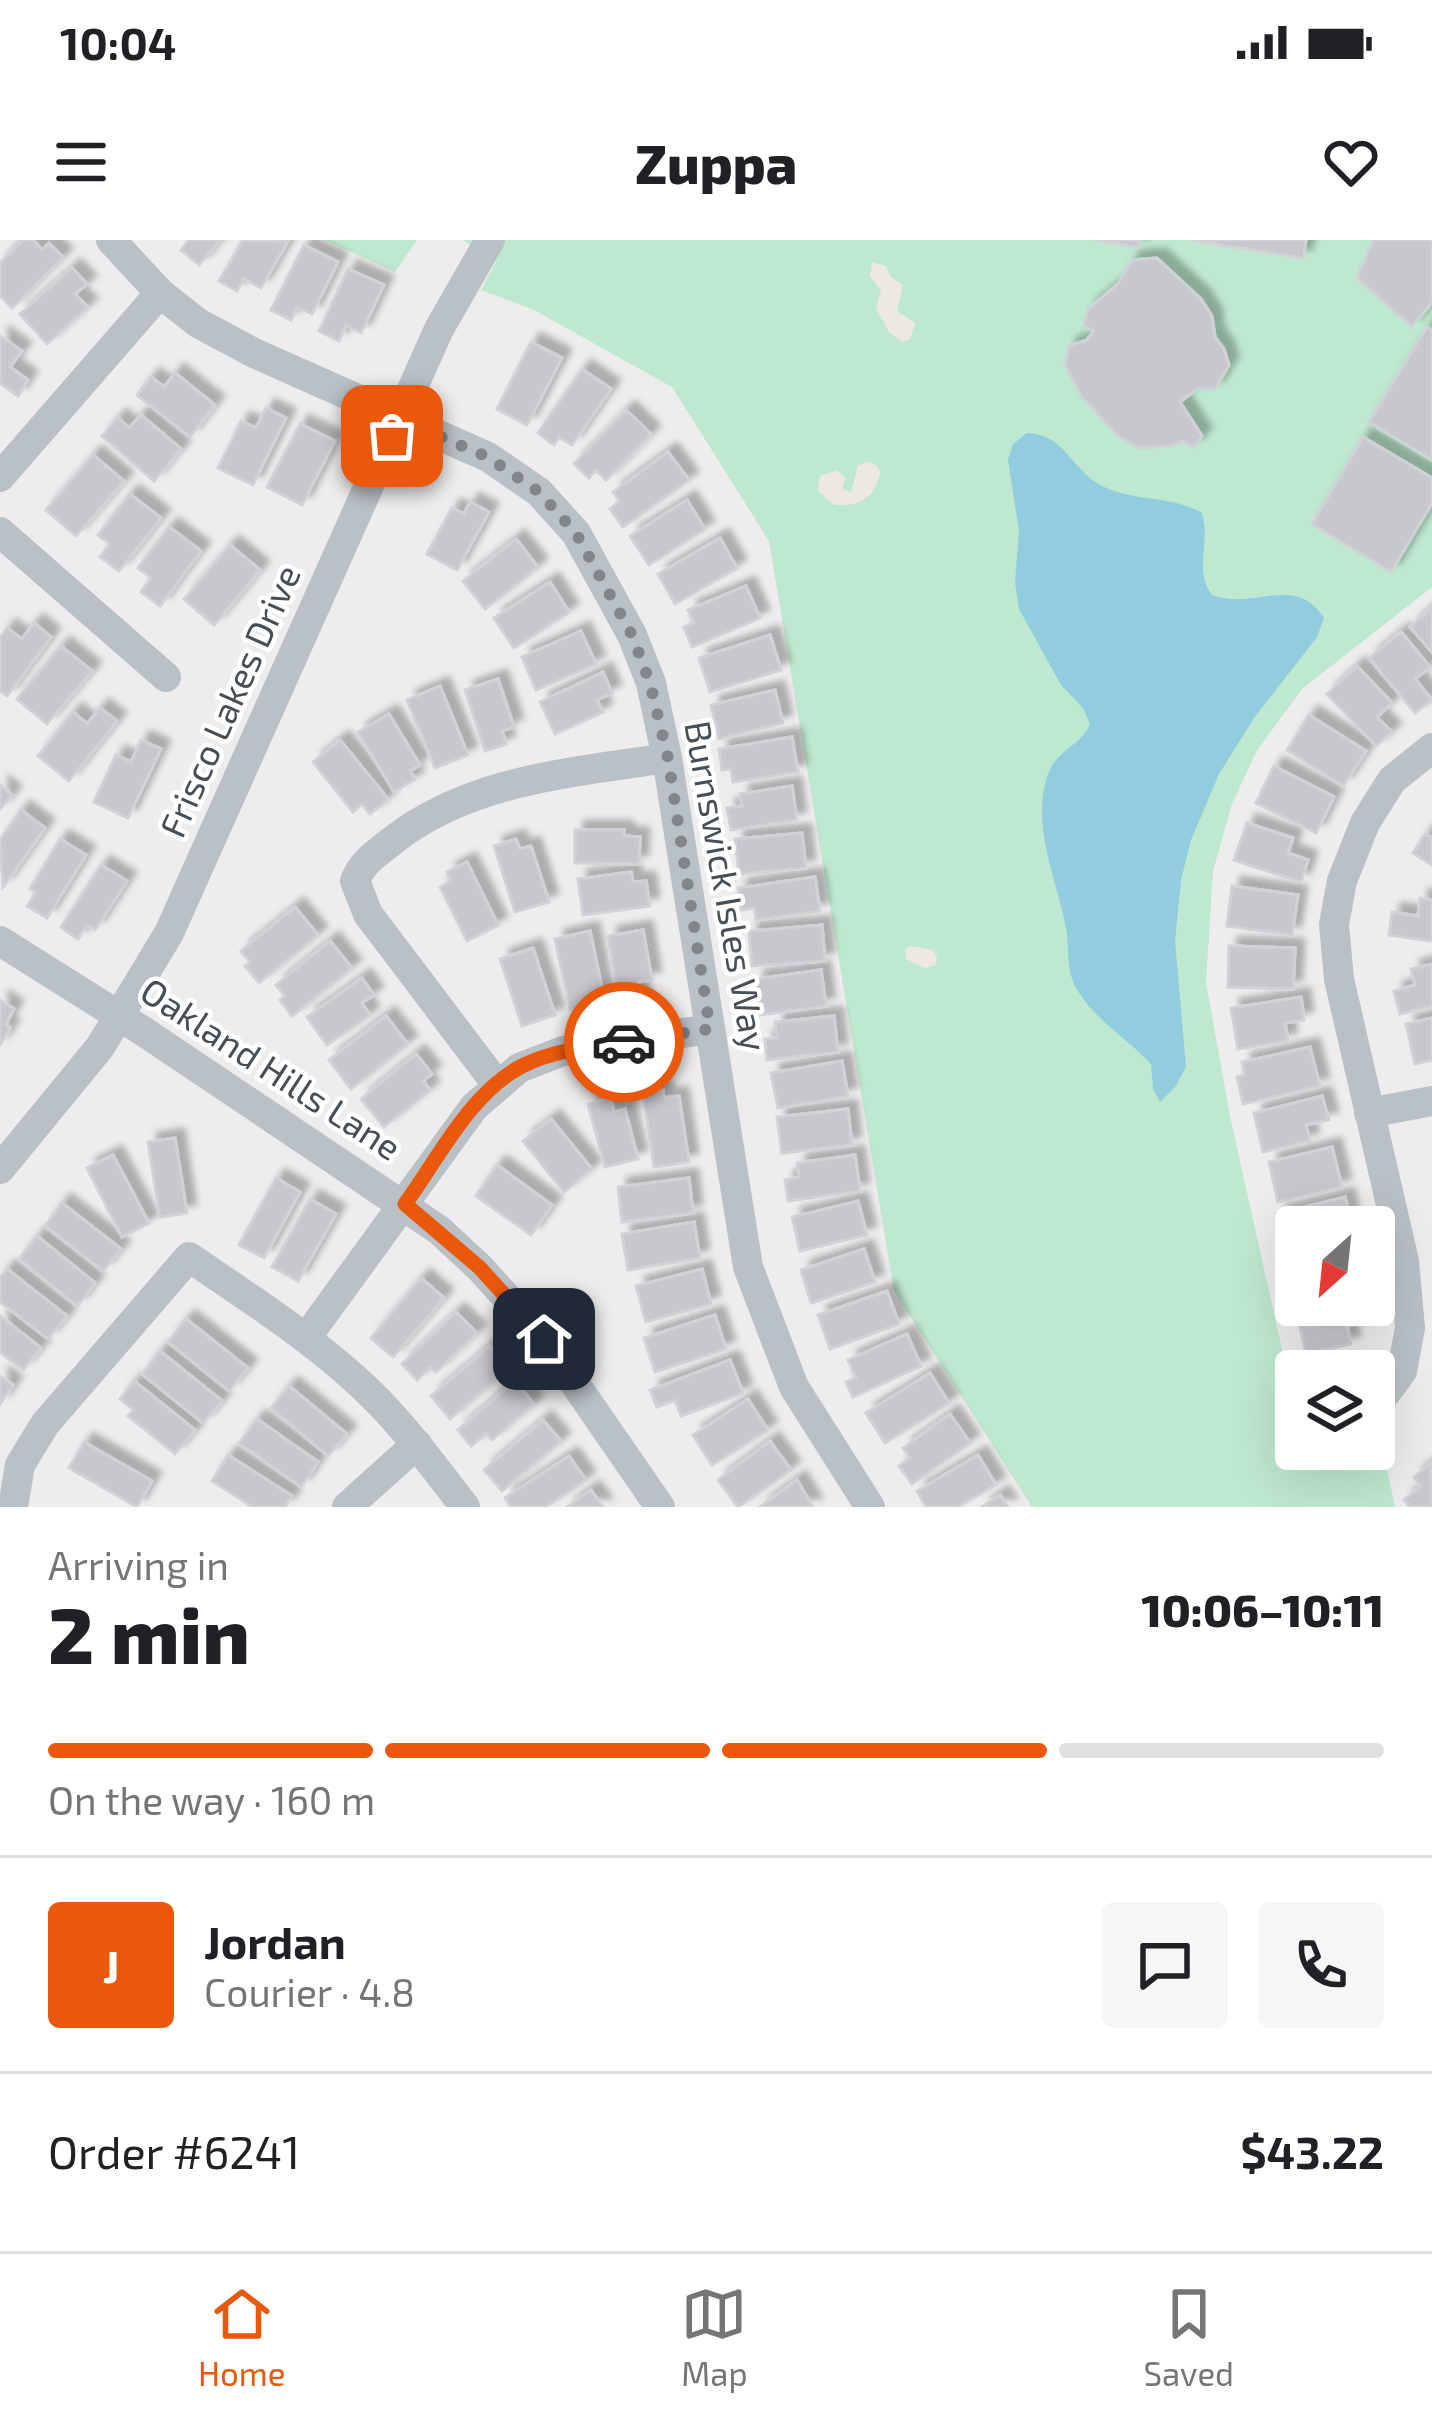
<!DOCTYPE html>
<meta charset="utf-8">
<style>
:root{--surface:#fff;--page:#f6f6f6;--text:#202124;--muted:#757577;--line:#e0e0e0;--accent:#ea580c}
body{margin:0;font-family:"Exo 2",sans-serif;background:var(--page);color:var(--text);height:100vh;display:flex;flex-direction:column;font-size:45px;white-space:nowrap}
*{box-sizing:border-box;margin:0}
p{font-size:39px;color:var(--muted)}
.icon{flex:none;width:66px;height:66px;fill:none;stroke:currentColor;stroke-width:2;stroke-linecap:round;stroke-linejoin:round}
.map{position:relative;height:1267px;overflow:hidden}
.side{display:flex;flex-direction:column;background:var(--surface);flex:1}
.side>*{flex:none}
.needle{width:78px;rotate:207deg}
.fabs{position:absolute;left:1275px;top:966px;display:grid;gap:24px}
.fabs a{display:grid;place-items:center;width:120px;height:120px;border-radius:12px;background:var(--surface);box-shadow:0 12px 48px #0002;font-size:60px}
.pin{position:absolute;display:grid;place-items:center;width:102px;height:102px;color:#fff;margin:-51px;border-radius:24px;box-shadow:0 6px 18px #0006}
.courier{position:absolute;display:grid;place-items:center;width:120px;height:120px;margin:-60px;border:9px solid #ea580c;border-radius:50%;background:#fff;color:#222;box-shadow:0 3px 15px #0007}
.overview em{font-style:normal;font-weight:800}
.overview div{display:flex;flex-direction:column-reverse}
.overview{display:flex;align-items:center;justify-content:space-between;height:204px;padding:0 48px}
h1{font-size:78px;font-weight:800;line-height:90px}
.bar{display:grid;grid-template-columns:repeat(4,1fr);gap:18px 12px;align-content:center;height:144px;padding:0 48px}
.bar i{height:15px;border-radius:9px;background:var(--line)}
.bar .selected{background:var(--accent)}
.bar p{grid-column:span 4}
.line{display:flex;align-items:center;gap:30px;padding:0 48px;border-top:3px solid var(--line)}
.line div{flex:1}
.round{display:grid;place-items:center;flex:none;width:126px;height:126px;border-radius:12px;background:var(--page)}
.status{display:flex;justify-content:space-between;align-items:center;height:84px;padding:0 60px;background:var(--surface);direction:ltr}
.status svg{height:33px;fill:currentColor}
header{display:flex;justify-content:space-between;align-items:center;height:156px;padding:0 48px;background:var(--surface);font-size:54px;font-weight:800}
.menu{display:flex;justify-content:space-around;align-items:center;height:168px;border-top:3px solid var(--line);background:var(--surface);font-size:33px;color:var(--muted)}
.menu a{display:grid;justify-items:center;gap:6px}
.menu .selected{color:var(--accent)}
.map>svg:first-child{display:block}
</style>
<div class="status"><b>10:04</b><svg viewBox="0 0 49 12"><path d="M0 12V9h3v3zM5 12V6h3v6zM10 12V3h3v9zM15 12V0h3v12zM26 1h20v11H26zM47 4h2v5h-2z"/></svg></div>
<header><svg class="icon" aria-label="menu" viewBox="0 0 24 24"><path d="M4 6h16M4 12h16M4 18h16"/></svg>Zuppa<svg class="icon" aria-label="heart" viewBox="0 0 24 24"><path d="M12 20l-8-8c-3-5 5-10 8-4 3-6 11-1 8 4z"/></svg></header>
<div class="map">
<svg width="1432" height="1267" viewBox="0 0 1432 1267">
<defs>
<filter id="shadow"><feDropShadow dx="9" dy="-9" stdDeviation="3" flood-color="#0004"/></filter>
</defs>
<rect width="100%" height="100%" fill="#eeecec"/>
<!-- green -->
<g fill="#bee8cf">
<path d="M 325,0 L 417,0 L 395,32 Z"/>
<path d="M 463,0 L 1432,0 L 1432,347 L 1302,449 L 1256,512 L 1232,564 L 1213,631 L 1206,743 L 1231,881 L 1284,1118 L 1310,1131 L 1296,1131 L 1296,1209 L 1374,1206 L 1386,1224 L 1395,1267 L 1032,1267 L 894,1051 L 769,301 L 672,147 L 534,70 L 481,50 L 496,22 Z"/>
</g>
<!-- sand -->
<g fill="#eee9de">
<path d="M 872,22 L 886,26 L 890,36 L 903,45 L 897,71 L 915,83 L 910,99 L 902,102 L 889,92 L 876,68 L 881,51 L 870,36 Z"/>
<path d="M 867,222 L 876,225 L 880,232 C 876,258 858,267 834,265 L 818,251 L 820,236 L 837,230 L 845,238 L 842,249 L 851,252 L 858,226 Z"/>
<path d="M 910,706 L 933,710 L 937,717 L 935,725 L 925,728 L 906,719 L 905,709 Z"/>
</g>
<!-- water -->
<path fill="#91cddf" d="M 1027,193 C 1065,194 1071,230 1102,246 C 1134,262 1171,255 1202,273 C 1211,303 1193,329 1212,355 C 1255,371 1295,333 1324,378 L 1317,397 L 1254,478 L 1219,534 L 1191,600 L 1181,640 L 1175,701 L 1186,827 L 1175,847 L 1160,862 L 1153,849 L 1151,824 C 1129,800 1094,779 1078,751 C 1065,731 1070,710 1066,688 C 1057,639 1029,582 1049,532 C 1057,510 1082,505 1090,484 L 1083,468 L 1061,445 L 1019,369 L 1015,342 L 1019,291 L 1008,220 L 1013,204 Z"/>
<!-- building -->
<g fill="#c7c8ce" stroke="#d0d2d7" stroke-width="3" filter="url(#shadow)">
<path d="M 23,0 L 33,0 L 42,10 L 49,3 L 63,17 L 12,68 L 0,56 L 0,23 Z"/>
<path d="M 189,0 L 220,0 L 199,25 L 181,10 Z"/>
<path d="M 243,0 L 288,1 L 261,48 L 244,38 L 237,51 L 219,41 Z"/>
<path d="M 1095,0 L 1140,0 L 1139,7 Z"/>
<path d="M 1192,0 L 1306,0 L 1303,18 Z"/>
<path d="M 1373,0 L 1432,0 L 1432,62 L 1412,87 L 1357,38 Z"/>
<path d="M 304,5 L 338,22 L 312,74 L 298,67 L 291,80 L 271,70 Z"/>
<path d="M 1157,18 L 1201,59 L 1212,76 L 1215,97 L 1224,109 L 1229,125 L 1215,149 L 1197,149 L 1180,162 L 1202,196 L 1193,208 L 1184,201 L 1169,206 L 1140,208 L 1119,197 L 1082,157 L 1065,125 L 1069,106 L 1087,100 L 1094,91 L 1084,86 L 1088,69 L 1118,44 L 1132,20 Z"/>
<path d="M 72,28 L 87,44 L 75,54 L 88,67 L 47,104 L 20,74 Z"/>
<path d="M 348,29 L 384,45 L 361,93 L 346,85 L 339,101 L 319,91 Z"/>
<path d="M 1427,87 L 1432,90 L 1432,220 L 1369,182 Z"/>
<path d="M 0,96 L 22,111 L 10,127 L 28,140 L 18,156 L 0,143 Z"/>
<path d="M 531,102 L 562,118 L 527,185 L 497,169 Z"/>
<path d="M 582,129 L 611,149 L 572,205 L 559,197 L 554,205 L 538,193 Z"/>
<path d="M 175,133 L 215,165 L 190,197 L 137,155 L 151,137 L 164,147 Z"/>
<path d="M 266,168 L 286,178 L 253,245 L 218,228 L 241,181 L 256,188 Z"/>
<path d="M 626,170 L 651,194 L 606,240 L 596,230 L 589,238 L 574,224 Z"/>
<path d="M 141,175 L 181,209 L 154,241 L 102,196 L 118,178 L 129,188 Z"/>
<path d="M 300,184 L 335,201 L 302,265 L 267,247 Z"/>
<path d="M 1363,197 L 1432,238 L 1432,263 L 1391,332 L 1312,284 Z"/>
<path d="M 668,212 L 689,240 L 623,287 L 610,269 L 620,261 L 613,252 Z"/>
<path d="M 93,215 L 124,241 L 76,296 L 46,270 Z"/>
<path d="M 130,254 L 161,278 L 119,331 L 100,317 L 110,304 L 98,295 Z"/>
<path d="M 687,260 L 705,289 L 649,325 L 630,296 Z"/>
<path d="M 470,262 L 489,272 L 457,330 L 427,314 L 452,268 L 464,274 Z"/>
<path d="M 169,287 L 201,311 L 160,366 L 141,352 L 151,338 L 138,328 Z"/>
<path d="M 720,298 L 737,328 L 675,364 L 658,334 Z"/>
<path d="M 516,299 L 538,327 L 485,369 L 463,341 Z"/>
<path d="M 230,305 L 260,330 L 214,385 L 184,359 Z"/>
<path d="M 550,342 L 569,372 L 514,408 L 494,378 Z"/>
<path d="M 746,346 L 760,378 L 692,407 L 684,387 L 694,383 L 688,370 Z"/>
<path d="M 1432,368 L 1432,412 L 1410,387 Z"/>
<path d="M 34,383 L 51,397 L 7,456 L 0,451 L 0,398 L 7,388 L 22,399 Z"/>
<path d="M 581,391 L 596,424 L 536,450 L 522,417 Z"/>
<path d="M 1401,392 L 1430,427 L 1415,439 L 1432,460 L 1415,473 L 1369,418 Z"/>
<path d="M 770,395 L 781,430 L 710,452 L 699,418 Z"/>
<path d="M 61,406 L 92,431 L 47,484 L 17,459 Z"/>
<path d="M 1357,426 L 1392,463 L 1377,477 L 1392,492 L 1376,506 L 1327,454 Z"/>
<path d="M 603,432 L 612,453 L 597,460 L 603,472 L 555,494 L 540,462 Z"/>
<path d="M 498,439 L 514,487 L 502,491 L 506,504 L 485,511 L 465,450 Z"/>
<path d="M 440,446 L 468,515 L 435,528 L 407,460 Z"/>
<path d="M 775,450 L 783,483 L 719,499 L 711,465 Z"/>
<path d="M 100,468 L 117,481 L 69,541 L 38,516 L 73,472 L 87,484 Z"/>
<path d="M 389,474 L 420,525 L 410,531 L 415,539 L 394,552 L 358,492 Z"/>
<path d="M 1309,475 L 1366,511 L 1343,546 L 1287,510 Z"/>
<path d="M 792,497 L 798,532 L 733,542 L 731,529 L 722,530 L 719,509 Z"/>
<path d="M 141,500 L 161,509 L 128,578 L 94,562 L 116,515 L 131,522 Z"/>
<path d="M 340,500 L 388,559 L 370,574 L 362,564 L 353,572 L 313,522 Z"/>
<path d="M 1274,526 L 1334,557 L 1316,593 L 1256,563 Z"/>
<path d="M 0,545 L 12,555 L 0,569 Z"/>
<path d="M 792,546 L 797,580 L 731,590 L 727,568 L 742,566 L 740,554 Z"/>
<path d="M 21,570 L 45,588 L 3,647 L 0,600 Z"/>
<path d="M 1247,583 L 1293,598 L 1288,613 L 1308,620 L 1301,642 L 1234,620 Z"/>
<path d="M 575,590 L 624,590 L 624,596 L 640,597 L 639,624 L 575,623 Z"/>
<path d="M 802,593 L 806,628 L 739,634 L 735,599 Z"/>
<path d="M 1425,594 L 1432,598 L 1432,625 L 1413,613 Z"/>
<path d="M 60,599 L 86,615 L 47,678 L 27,666 L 36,652 L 30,649 Z"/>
<path d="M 516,599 L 520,609 L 531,606 L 549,662 L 515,672 L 494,606 Z"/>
<path d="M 467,622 L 498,685 L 467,701 L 440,647 L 451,641 L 447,632 Z"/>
<path d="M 101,625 L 127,641 L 95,690 L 87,685 L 78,699 L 61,687 Z"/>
<path d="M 631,632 L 633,642 L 646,641 L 650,666 L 583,675 L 578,639 Z"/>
<path d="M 815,637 L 820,671 L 756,680 L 754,668 L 741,670 L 738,648 Z"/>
<path d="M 1232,646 L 1298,655 L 1292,695 L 1227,686 Z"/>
<path d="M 1420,658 L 1432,660 L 1432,701 L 1389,695 L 1392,672 L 1418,676 Z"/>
<path d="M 295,667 L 318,695 L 259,743 L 245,726 L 250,722 L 241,711 Z"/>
<path d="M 822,685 L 825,721 L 752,726 L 749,691 Z"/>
<path d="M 643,690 L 652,740 L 638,742 L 641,758 L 619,762 L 608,696 Z"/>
<path d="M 590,691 L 605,763 L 570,770 L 555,699 Z"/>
<path d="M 330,701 L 352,728 L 292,776 L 280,760 L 285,756 L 276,745 Z"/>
<path d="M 1229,706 L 1295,708 L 1293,749 L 1228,747 Z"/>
<path d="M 533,708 L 555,775 L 522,786 L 500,719 Z"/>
<path d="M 1432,724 L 1432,766 L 1400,774 L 1394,751 L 1415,745 L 1411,729 Z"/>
<path d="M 821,730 L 826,766 L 760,775 L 755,739 Z"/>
<path d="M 362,738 L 374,755 L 362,763 L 370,775 L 327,805 L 307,777 Z"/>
<path d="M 1301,757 L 1304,780 L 1285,783 L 1288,801 L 1238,809 L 1231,768 Z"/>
<path d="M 0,760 L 14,769 L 5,785 L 10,788 L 0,805 Z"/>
<path d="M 386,776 L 408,804 L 351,849 L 329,820 Z"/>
<path d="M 834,776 L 838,812 L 767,820 L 765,799 L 777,798 L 775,782 Z"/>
<path d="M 1432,778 L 1432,820 L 1415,824 L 1406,784 Z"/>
<path d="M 1310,807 L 1320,846 L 1243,864 L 1237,837 L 1245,835 L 1242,822 Z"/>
<path d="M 416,814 L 432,834 L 423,841 L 430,850 L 384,887 L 361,859 Z"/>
<path d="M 842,821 L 848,856 L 778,868 L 771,833 Z"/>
<path d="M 663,850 L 664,858 L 679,856 L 689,922 L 654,927 L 643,853 Z"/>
<path d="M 1322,856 L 1329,880 L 1306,885 L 1310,901 L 1263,912 L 1254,873 Z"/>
<path d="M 610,858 L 614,872 L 625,869 L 638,919 L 605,927 L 588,864 Z"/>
<path d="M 848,869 L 852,905 L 782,913 L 777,877 Z"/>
<path d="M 551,879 L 592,929 L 564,952 L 523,901 Z"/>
<path d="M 175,898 L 187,973 L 160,977 L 148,902 Z"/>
<path d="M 1332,907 L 1342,947 L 1278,962 L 1269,922 Z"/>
<path d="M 113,915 L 149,983 L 122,997 L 87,928 Z"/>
<path d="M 855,915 L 860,951 L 788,961 L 785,940 L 799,937 L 797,923 Z"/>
<path d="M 497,925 L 552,965 L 531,995 L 476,956 Z"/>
<path d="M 276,938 L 300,952 L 264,1018 L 239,1005 Z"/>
<path d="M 689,938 L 693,973 L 622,982 L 618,947 Z"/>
<path d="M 1345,957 L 1351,981 L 1333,987 L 1296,987 L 1296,1011 L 1287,1013 L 1277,974 Z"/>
<path d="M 310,959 L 336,974 L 298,1041 L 272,1027 Z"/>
<path d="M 858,961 L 867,995 L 800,1011 L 792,977 Z"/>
<path d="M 62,963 L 121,1009 L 103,1031 L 45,986 Z"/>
<path d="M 694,982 L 700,1018 L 628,1030 L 622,994 Z"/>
<path d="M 37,996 L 95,1043 L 77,1066 L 19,1019 Z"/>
<path d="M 864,1009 L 875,1042 L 811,1063 L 801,1030 Z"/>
<path d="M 7,1029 L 67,1076 L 48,1099 L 0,1062 L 0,1037 Z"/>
<path d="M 702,1029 L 711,1064 L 646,1082 L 636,1046 Z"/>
<path d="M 421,1038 L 444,1058 L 393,1117 L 371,1098 Z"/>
<path d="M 887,1051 L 899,1084 L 830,1109 L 818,1075 Z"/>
<path d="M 1337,1065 L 1368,1065 L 1372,1081 L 1347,1086 L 1351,1104 L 1306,1114 L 1297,1074 Z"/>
<path d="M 456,1072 L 477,1093 L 436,1132 L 430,1127 L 417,1140 L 402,1124 Z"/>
<path d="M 715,1075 L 726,1109 L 655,1132 L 644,1098 Z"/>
<path d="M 0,1076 L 41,1108 L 23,1130 L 0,1112 Z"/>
<path d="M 186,1079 L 248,1128 L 229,1151 L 168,1102 Z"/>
<path d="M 907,1094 L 921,1126 L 853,1157 L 846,1142 L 856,1138 L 848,1120 Z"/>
<path d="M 490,1106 L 509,1128 L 450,1179 L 431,1156 Z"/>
<path d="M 160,1111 L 222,1161 L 203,1183 L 142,1134 Z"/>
<path d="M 730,1120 L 743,1153 L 681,1176 L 675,1160 L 657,1167 L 650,1150 Z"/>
<path d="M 930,1133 L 949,1163 L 885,1203 L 866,1173 Z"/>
<path d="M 0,1136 L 13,1145 L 0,1164 Z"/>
<path d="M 134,1141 L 195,1190 L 175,1214 L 128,1176 L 134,1170 L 120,1159 Z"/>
<path d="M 515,1141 L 534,1164 L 492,1200 L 486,1193 L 471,1206 L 458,1190 Z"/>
<path d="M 289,1146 L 347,1194 L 328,1216 L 271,1168 Z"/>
<path d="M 748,1159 L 768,1190 L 712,1225 L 693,1195 Z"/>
<path d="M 950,1174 L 970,1203 L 912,1244 L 899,1226 L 910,1218 L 903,1208 Z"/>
<path d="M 257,1179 L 318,1222 L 301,1247 L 239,1203 Z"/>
<path d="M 543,1180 L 561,1201 L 502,1251 L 484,1230 Z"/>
<path d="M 770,1201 L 791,1230 L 738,1267 L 718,1240 Z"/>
<path d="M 84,1202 L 152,1241 L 137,1267 L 69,1228 Z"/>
<path d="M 228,1215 L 292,1256 L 285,1267 L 253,1267 L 212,1241 Z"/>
<path d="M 978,1215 L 996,1245 L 957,1267 L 926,1267 L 917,1251 Z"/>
<path d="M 569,1216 L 586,1240 L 546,1267 L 511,1267 L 505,1258 Z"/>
<path d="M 1430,1224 L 1432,1267 L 1410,1267 L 1404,1260 L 1421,1246 L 1414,1237 Z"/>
<path d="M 797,1240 L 813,1267 L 760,1267 Z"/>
<path d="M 591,1250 L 603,1267 L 567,1267 Z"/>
<path d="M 1000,1255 L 1008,1267 L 982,1267 Z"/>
</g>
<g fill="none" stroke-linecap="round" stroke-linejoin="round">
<!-- minor -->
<g stroke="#b9c0c6" stroke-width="30">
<path d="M 111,0 L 160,53 L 198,83 L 254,113 L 488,217 L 539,252 L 576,293 L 632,395 L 651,443 L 667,518 L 748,1027 L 794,1147 L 870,1267"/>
<path d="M 0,237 L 160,53"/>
<path d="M 0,292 L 166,437"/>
<path d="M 0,701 L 143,791 L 439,990 L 480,1028 L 544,1099 L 660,1267"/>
<path d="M 498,846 L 368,674 L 355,641 C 362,622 376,614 392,601 C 471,539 571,533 667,518"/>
<path d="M 1369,873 L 1432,861"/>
<path d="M 0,929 L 100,807 L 169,693 L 439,89 L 490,0"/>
<path d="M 306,1098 L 474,867 L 519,828 L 563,811 L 710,789"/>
<path d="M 1374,1169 L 1402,1131 L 1410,1088 L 1404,1021 L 1339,739 L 1334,684 L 1342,641 L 1365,583 L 1392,540 L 1432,508"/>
<path d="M 13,1267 L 20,1225 L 45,1184 L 189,1017 C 246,1056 304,1093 355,1139 C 397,1176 431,1223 465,1267"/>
<path d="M 347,1267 L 417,1204"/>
</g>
</g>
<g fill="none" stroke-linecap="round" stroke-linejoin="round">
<!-- done -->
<path stroke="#81868a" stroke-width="12" stroke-dasharray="0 21.6" d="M 392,196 L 399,179 L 488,217 L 539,252 L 576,293 L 632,395 L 650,443 L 668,518 L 710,789 L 624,802"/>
<!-- route -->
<path stroke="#ea580c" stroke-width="15" d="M 544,1099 L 480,1028 L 405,964 C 438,919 470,853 522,826 C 554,810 589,807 624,802"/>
</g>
<g text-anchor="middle" stroke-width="9" stroke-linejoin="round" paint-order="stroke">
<!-- street labels -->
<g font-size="36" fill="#474f56" stroke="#fff">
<text transform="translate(230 461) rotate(-66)" y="13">Frisco Lakes Drive</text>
<text transform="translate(726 646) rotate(80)" y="13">Burnswick Isles Way</text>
<text transform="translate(271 829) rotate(33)" y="13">Oakland Hills Lane</text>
</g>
</g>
</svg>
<div class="fabs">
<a><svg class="needle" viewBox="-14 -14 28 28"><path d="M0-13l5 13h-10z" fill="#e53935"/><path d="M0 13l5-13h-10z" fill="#757577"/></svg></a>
<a><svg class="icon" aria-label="layers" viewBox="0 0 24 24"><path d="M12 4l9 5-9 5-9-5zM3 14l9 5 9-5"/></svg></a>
</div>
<div class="pin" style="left:392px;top:196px;background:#ea580c"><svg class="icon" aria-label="bag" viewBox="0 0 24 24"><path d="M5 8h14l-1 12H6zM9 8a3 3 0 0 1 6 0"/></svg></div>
<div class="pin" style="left:544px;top:1099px;background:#1f2937"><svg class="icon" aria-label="home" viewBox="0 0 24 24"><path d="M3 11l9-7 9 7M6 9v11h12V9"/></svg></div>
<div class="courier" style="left:624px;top:802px"><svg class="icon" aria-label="car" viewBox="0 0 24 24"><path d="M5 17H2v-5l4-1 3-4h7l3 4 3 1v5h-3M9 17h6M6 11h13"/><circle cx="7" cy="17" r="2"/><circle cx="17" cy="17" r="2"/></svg></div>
</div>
<section class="side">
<div class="overview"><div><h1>2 min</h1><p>Arriving in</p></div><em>10:06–10:11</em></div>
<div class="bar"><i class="selected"></i><i class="selected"></i><i class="selected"></i><i></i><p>On the way · 160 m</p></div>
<div class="line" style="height:216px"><b class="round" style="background:var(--accent);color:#fff">J</b><div><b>Jordan</b><p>Courier · 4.8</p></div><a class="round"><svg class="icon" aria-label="chat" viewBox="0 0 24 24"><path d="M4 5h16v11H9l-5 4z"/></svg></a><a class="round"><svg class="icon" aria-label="phone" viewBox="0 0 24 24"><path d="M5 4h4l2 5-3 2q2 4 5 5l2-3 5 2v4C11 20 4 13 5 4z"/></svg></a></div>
<div class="line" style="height:156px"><div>Order #6241</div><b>$43.22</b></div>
</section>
<nav class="menu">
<a class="selected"><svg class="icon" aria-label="home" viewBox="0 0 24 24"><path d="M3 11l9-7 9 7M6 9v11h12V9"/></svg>Home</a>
<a><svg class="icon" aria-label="map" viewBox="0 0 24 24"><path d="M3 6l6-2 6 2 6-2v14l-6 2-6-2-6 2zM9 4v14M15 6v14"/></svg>Map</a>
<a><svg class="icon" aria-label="saved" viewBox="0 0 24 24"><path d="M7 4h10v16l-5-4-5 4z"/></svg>Saved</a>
</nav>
